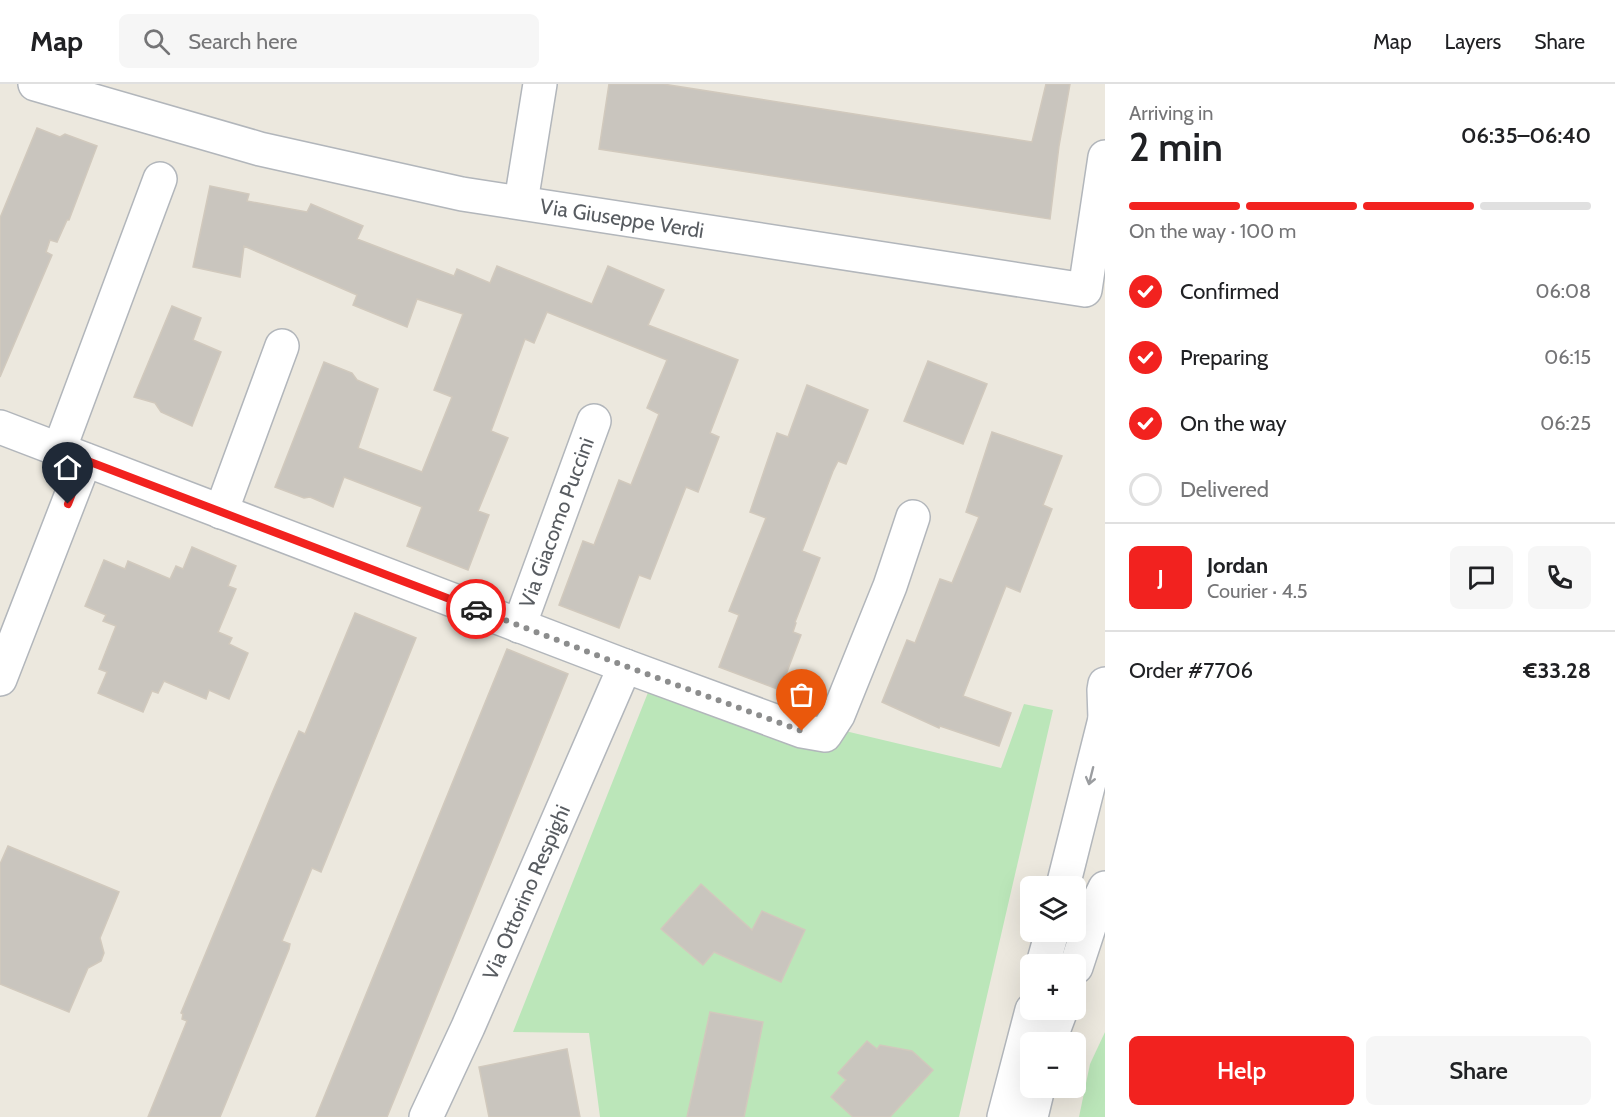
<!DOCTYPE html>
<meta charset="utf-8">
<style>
:root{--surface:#fff;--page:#f6f6f6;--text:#202124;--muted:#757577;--line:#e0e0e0;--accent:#f2221f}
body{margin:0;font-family:Cabin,sans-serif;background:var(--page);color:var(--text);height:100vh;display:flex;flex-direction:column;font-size:22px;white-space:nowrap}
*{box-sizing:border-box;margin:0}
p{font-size:20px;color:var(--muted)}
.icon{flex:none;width:33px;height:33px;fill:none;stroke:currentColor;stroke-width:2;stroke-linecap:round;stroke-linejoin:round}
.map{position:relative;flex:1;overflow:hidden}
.sheet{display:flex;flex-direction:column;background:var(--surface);width:510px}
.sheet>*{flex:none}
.tools{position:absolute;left:1020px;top:792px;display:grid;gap:12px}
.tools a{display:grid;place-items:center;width:66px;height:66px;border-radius:9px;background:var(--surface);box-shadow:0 6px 24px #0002;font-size:30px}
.pin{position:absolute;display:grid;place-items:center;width:51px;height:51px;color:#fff;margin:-62px -26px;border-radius:50% 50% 50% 0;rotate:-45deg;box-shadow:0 0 6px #0007}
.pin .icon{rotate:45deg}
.courier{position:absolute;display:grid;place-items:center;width:60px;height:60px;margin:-30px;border:4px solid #f2221f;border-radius:50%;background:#fff;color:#222;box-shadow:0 2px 8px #0007}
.head em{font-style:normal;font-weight:600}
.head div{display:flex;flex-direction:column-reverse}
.head{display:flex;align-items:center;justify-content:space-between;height:102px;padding:0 24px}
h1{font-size:39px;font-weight:600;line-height:45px}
.bar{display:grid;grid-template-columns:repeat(4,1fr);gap:9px 6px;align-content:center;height:72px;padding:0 24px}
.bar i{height:8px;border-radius:4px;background:var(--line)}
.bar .active{background:var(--accent)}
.bar p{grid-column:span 4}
.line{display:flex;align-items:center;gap:15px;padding:0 24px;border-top:2px solid var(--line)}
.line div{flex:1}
.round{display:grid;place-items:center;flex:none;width:63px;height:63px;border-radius:9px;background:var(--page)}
ol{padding:0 24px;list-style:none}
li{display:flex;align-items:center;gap:18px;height:66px}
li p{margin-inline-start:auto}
li .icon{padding:6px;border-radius:50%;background:var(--accent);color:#fff;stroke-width:4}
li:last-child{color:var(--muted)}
li i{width:33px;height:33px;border:3px solid var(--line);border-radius:50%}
.primary-button{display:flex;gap:12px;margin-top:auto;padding:12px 24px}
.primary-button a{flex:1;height:69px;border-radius:9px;background:var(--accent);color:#fff;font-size:24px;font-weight:600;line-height:69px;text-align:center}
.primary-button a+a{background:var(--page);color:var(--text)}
header{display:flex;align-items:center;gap:36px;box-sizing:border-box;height:84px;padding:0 30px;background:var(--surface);border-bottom:2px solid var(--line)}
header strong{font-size:28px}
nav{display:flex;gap:33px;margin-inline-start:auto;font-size:21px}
.search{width:420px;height:54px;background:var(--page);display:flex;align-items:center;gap:15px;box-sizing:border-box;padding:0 21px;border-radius:9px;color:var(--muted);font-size:22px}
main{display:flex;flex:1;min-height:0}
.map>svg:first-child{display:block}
</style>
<header>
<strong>Map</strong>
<div class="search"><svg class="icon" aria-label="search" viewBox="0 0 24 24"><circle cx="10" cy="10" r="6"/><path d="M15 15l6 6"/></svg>Search here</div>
<nav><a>Map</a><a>Layers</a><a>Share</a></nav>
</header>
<main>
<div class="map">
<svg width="1105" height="1033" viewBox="0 0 1105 1033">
<rect width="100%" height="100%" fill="#ece8de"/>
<!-- green -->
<g fill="#bbe6b9">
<path d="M 651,601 L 1001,684 L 1024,620 L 1053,626 L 959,1033 L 600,1033 L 589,949 L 513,948 Z"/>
<path d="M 1105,948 L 1105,1033 L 1079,1033 L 1090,980 Z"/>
</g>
<!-- building -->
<g fill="#c9c5be" stroke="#d1c9bd" stroke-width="1.5">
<path d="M 609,0 L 663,0 L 1032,58 L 1046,0 L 1070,0 L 1059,62 L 1050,135 L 599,65 Z"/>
<path d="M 37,44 L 60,53 L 65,50 L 97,62 L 69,136 L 67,136 L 57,158 L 50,156 L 46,168 L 52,171 L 0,293 L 0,134 Z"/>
<path d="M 210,102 L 249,110 L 247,117 L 307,128 L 311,120 L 363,142 L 357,155 L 454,192 L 457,185 L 490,199 L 497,182 L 592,220 L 608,182 L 664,206 L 648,241 L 738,276 L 710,349 L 719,353 L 698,408 L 686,403 L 650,495 L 639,491 L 619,544 L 559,521 L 583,457 L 594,461 L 619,396 L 631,401 L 659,330 L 647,324 L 667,276 L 547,228 L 534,259 L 525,255 L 491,347 L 508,354 L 478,427 L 489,431 L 468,486 L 407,462 L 422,423 L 344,393 L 333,423 L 310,413 L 304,414 L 275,403 L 324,278 L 352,289 L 357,296 L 378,305 L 358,364 L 422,388 L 452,313 L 434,306 L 463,230 L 417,215 L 407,243 L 353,221 L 357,211 L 244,162 L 240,193 L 193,183 Z"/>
<path d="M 172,222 L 201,234 L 193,256 L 221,268 L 192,342 L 161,328 L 155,319 L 134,313 Z"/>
<path d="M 928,277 L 987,300 L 963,360 L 904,337 Z"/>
<path d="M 807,301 L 868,326 L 846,380 L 838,377 L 833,387 L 802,467 L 820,474 L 795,538 L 796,539 L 793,548 L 801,551 L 780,606 L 719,583 L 739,531 L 729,527 L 766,434 L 750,428 L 777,349 L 788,353 Z"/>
<path d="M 992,348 L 1062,372 L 1043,421 L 1052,425 L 1020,508 L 1006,502 L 963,612 L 1011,629 L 999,662 L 940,642 L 939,644 L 882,618 L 907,556 L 915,559 L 940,495 L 952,499 L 979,433 L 966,428 Z"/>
<path d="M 192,463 L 236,482 L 228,502 L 236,505 L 218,548 L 232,554 L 229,560 L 248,569 L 229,615 L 209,606 L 206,615 L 164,597 L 158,609 L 152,607 L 143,628 L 98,609 L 107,588 L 99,585 L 116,542 L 103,537 L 106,531 L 85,522 L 104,476 L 125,485 L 128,477 L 170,495 L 176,482 L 183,485 Z"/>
<path d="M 355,529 L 416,554 L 321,788 L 312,784 L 282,857 L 290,860 L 289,865 L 220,1033 L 148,1033 L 187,937 L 182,935 L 183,930 L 181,929 L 273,707 L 299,647 L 305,650 Z"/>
<path d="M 507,565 L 568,590 L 387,1033 L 316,1033 Z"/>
<path d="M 8,762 L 119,808 L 100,854 L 104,869 L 101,877 L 88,884 L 69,928 L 0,900 L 0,780 Z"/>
<path d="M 701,800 L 752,846 L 762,827 L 805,846 L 781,898 L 714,868 L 703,881 L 661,845 Z"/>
<path d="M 710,928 L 763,938 L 744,1033 L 687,1033 Z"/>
<path d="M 867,957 L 877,965 L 880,961 L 912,967 L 933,986 L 890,1033 L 853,1033 L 831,1013 L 846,996 L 838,989 Z"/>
<path d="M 567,965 L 580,1033 L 489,1033 L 479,983 Z"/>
</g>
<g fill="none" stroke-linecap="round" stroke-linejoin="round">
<defs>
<g id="minor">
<path id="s1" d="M 35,0 L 260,65 L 462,110 L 1085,206 L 1105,73"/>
<path d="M 521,118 L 540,0"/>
<path d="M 0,343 L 625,582 L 802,647 L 825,651 L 838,631 L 890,502 L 913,433"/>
<path d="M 59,366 L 160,95"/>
<path d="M 221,428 L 282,262"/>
<path id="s2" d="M 519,542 L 594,337"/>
<path d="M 0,595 L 85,376"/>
<path id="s3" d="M 426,1033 L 468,943 L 625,582"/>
</g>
<g id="tertiary">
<path d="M 1063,802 L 1105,635"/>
<path d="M 1043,880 L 1052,848"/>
<path d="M 1076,883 L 1095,825 L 1105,804"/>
<path d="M 1049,958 L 1061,926"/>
<path d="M 1004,1033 L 1032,926"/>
<path d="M 1031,1033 L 1038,1004"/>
</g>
<path id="secondary" d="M 1105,600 L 1104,606 L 1105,635"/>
</defs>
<!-- minor casing -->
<use href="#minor" stroke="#b2b6bb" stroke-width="36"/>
<!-- tertiary casing -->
<use href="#tertiary" stroke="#b2b6bb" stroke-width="36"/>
<!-- secondary casing -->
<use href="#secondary" stroke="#b5b9bf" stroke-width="36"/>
<!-- minor -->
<use href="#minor" stroke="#fff" stroke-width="33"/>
<!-- tertiary -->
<use href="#tertiary" stroke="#fff" stroke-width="33"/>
<!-- secondary -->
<use href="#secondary" stroke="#fff" stroke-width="33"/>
</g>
<!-- one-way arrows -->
<defs><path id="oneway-shaft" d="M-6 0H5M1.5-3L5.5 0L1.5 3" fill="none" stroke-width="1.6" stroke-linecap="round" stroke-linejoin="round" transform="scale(1.5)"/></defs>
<use stroke="#9b9da0" href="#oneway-shaft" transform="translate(1091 692) rotate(104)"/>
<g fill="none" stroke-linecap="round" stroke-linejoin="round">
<!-- done -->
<path stroke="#8c8d8d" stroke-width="6" stroke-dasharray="0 10.8" d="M 476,525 L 625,582 L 802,647"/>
<!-- route -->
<path stroke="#f2221f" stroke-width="8" d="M 68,420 L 85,376 L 476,525"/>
</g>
<g text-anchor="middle" stroke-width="5" stroke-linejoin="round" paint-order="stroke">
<!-- street labels -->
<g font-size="21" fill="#585c61" stroke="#fff">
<text dy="7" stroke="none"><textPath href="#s1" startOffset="603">Via Giuseppe Verdi</textPath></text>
<text dy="7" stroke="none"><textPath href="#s2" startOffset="110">Via Giacomo Puccini</textPath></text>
<text dy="7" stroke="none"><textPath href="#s3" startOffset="246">Via Ottorino Respighi</textPath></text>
</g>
</g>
</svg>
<div class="tools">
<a><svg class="icon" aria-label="layers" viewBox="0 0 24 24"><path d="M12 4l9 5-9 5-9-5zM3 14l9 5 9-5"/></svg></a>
<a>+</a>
<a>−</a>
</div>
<div class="pin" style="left:802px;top:647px;background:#ea580c"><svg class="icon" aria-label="bag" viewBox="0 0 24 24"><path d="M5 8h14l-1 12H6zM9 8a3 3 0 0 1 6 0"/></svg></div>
<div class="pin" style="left:68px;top:420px;background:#1f2937"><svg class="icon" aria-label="home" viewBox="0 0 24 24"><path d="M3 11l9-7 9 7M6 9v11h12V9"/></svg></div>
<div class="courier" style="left:476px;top:525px"><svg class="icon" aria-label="car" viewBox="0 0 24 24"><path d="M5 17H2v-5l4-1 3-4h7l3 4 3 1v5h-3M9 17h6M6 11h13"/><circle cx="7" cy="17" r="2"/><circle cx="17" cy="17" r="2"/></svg></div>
</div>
<section class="sheet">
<div class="head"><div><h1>2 min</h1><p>Arriving in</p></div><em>06:35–06:40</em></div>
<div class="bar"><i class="active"></i><i class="active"></i><i class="active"></i><i></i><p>On the way · 100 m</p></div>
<ol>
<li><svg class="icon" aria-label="check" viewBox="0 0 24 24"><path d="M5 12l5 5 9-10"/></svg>Confirmed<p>06:08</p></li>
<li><svg class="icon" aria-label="check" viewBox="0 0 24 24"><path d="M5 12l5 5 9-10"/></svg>Preparing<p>06:15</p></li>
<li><svg class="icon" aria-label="check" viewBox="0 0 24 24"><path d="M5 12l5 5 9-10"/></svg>On the way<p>06:25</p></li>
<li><i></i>Delivered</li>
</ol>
<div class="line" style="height:108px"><b class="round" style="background:var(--accent);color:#fff">J</b><div><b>Jordan</b><p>Courier · 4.5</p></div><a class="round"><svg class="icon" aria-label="chat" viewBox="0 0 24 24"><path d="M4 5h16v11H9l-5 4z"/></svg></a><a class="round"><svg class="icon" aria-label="phone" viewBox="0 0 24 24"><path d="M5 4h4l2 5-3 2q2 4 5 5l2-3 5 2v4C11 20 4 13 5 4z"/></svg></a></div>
<div class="line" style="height:78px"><div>Order #7706</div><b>€33.28</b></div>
<div class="primary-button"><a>Help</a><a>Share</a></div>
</section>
</main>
